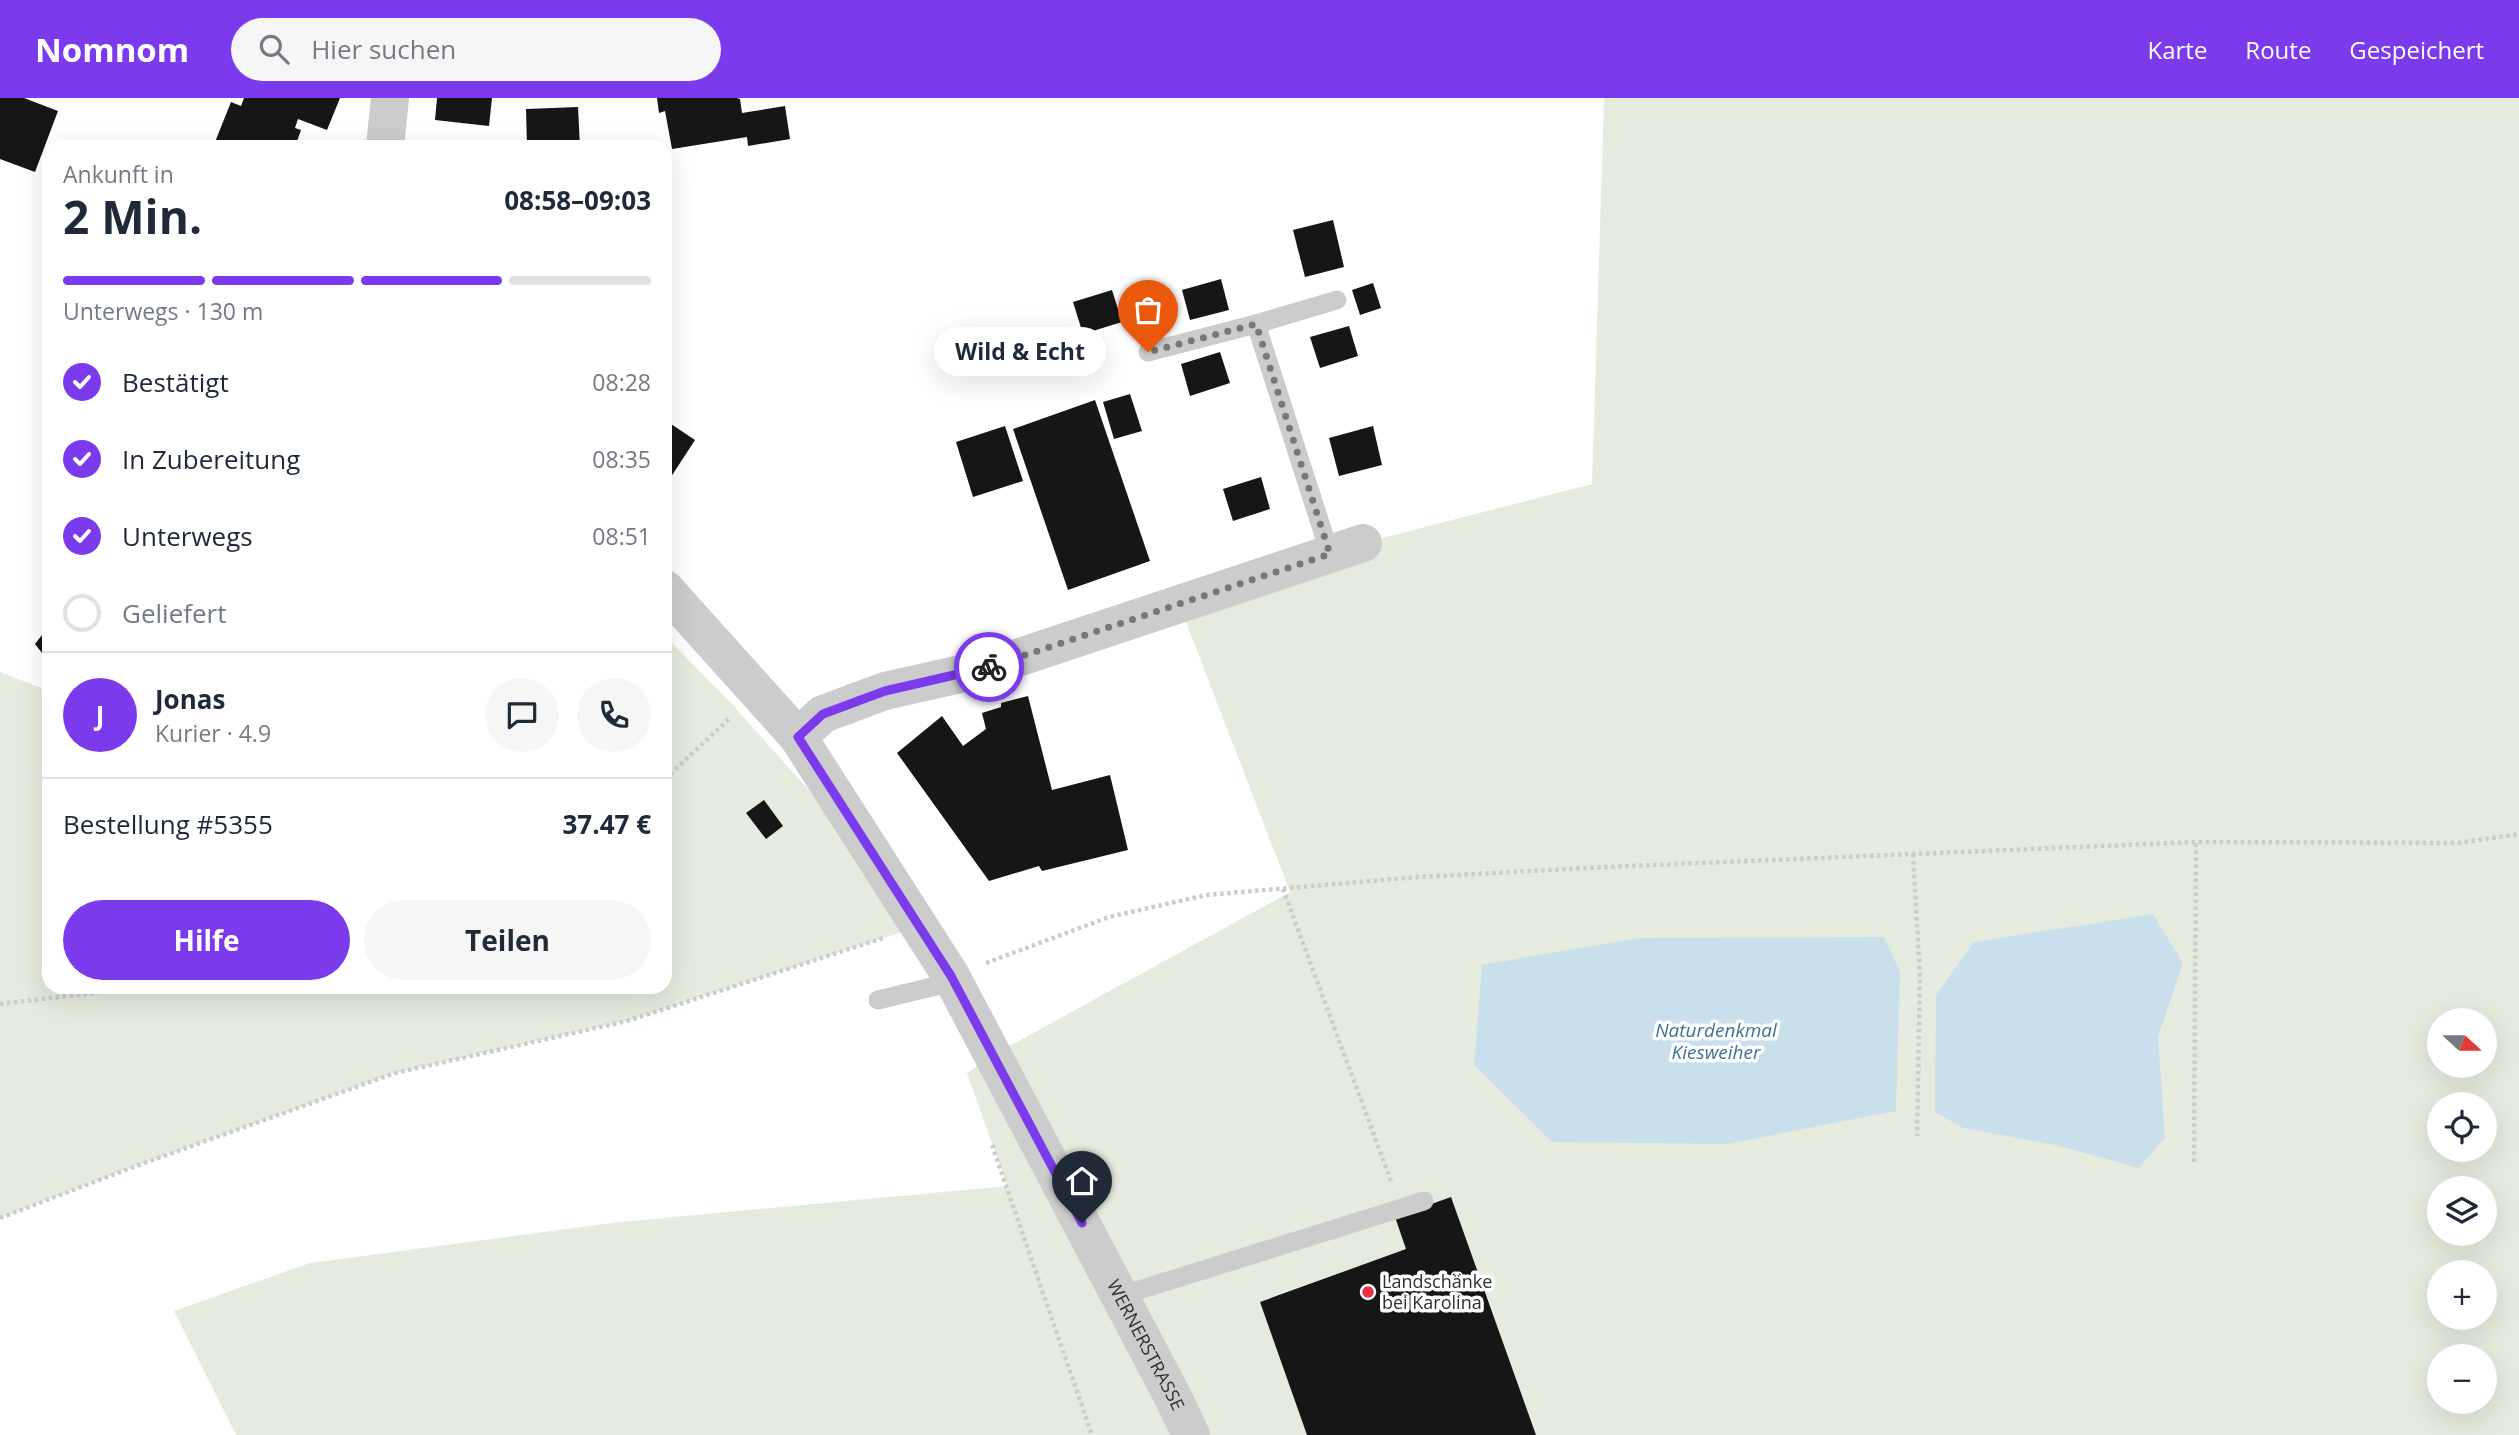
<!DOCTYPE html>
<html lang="de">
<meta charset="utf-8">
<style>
:root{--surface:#fff;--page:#f6f6f7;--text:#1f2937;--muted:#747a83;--line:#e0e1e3;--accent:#7c3aed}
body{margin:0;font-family:"Open Sans",sans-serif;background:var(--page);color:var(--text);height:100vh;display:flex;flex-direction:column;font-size:26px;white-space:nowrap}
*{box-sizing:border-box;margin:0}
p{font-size:23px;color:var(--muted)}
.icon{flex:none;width:38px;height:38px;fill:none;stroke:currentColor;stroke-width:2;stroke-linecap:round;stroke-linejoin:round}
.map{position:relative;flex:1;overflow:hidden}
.drawer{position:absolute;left:42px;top:42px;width:630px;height:854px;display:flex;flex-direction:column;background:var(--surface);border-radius:21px;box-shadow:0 7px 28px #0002}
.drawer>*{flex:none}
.needle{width:46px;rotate:111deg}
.fabs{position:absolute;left:2427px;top:910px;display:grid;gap:14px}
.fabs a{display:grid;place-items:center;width:70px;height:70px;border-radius:50%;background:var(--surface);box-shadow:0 7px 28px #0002;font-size:35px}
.pin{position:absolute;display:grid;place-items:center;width:60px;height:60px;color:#fff;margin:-72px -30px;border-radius:50% 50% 50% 0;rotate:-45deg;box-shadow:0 0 7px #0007}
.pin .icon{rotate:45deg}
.courier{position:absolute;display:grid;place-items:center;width:70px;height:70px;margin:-35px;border:5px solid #7c3aed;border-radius:50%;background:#fff;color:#222;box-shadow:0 2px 9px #0007}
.bubble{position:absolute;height:49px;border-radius:24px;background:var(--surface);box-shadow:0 7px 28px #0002;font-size:23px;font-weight:700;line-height:49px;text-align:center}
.summary em{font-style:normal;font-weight:700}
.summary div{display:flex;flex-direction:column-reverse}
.summary{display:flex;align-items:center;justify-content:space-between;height:119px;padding:0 21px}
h1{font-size:46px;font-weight:700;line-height:52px}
.bar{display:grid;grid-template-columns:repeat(4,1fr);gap:10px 7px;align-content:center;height:84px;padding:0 21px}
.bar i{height:9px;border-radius:5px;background:var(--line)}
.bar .active{background:var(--accent)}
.bar p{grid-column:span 4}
.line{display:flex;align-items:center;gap:18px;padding:0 21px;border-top:2px solid var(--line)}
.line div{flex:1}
.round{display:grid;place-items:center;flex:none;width:74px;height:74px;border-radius:37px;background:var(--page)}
ol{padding:0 21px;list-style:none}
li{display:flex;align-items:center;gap:21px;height:77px}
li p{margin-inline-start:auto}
li .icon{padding:7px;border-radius:50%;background:var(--accent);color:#fff;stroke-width:4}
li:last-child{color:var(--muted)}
li i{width:38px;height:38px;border:4px solid var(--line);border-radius:50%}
.button{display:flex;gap:14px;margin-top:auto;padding:14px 21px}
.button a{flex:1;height:80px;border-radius:42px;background:var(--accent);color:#fff;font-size:28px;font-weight:700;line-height:80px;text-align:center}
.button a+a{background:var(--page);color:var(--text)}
header{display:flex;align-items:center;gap:42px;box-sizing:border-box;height:98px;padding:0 35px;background:var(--accent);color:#fff}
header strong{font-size:33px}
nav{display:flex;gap:38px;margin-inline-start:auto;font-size:24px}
.search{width:490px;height:63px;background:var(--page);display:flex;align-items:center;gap:18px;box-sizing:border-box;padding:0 24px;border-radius:38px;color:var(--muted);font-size:26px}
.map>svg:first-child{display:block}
</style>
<header>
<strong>Nomnom</strong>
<div class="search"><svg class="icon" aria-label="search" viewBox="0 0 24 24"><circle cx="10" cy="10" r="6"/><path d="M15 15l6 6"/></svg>Hier suchen</div>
<nav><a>Karte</a><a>Route</a><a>Gespeichert</a></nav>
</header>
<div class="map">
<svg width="2519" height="1337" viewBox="0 0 2519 1337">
<rect width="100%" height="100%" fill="#fff"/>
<!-- green -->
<g fill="#e6ecdd" fill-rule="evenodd">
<path d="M 1604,0 L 2519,0 L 2519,1337 L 236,1337 L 174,1213 L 310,1165 L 620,1124 L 1007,1088 L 967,975 L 993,957 L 1290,794 L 1179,506 L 1363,445 L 1592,386 ZM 2440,922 L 2485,922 L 2485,968 L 2440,968 ZM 2440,1006 L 2485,1006 L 2485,1052 L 2440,1052 ZM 2440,1090 L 2485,1090 L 2485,1136 L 2440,1136 ZM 2440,1174 L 2485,1174 L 2485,1220 L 2440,1220 ZM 2440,1258 L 2485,1258 L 2485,1304 L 2440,1304 Z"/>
<path d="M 665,538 L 730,604 L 897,791 L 921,828 L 627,923 L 395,975 L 136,1068 L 0,1120 L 0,574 L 49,593 L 49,889 L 665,889 Z"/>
</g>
<!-- water -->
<g fill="#cadfec">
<path d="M 2153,816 L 2183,865 L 2158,939 L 2165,1040 L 2139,1070 L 2055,1047 L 1963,1030 L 1935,1014 L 1936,897 L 1974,844 Z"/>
<path d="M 1884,839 L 1900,874 L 1896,1013 L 1727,1046 L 1552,1044 L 1474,967 L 1482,867 L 1639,840 Z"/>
</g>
<!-- building -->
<g fill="#161616">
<path d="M 0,0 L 24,0 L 58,13 L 35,74 L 0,61 Z"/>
<path d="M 244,0 L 340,0 L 327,32 L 298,21 L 295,30 L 301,32 L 295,49 L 213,49 L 231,4 L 241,8 Z"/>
<path d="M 437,0 L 492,0 L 489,28 L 435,22 Z"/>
<path d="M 657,0 L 737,0 L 740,1 L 742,15 L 785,8 L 790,41 L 748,48 L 747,39 L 672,51 L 665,13 L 659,15 Z"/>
<path d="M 578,9 L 580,49 L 527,49 L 526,11 Z"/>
<path d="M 1333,122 L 1344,169 L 1305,179 L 1293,132 Z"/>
<path d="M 1221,181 L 1229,212 L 1190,222 L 1182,192 Z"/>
<path d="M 1373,185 L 1381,210 L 1360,217 L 1352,192 Z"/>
<path d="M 1112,192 L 1122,224 L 1083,236 L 1073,204 Z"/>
<path d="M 1349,228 L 1358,258 L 1320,270 L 1310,239 Z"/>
<path d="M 1220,254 L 1230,285 L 1190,298 L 1181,266 Z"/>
<path d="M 1130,296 L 1142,333 L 1114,341 L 1103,304 Z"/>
<path d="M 1095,302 L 1150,463 L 1068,492 L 1013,331 Z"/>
<path d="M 665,322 L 695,342 L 665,388 Z"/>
<path d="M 1005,328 L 1023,383 L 973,399 L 956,344 Z"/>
<path d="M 1373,328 L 1382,367 L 1339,378 L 1329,340 Z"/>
<path d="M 1261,379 L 1270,411 L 1233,423 L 1223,391 Z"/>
<path d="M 49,528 L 49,564 L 35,546 Z"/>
<path d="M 1028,598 L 1052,692 L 1110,677 L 1128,752 L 1042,773 L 1039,768 L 989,783 L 897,655 L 942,618 L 963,648 L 986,631 L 982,615 L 1001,609 L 1001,605 Z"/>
<path d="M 764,702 L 783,728 L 766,741 L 746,715 Z"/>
<path d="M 1451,1099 L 1536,1337 L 1307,1337 L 1260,1204 L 1406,1151 L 1395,1119 Z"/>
</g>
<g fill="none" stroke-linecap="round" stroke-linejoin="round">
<!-- path -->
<g stroke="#ccc" stroke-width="4.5" stroke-dasharray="3.5 3.5" stroke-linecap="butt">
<path d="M 665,681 L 731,619"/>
<path d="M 1913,756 L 1920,879 L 1917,1038"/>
<path d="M 1283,791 L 1391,1083"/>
<path d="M 986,865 L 1109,819 L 1206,797 L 1418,779 L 1606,769 L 2196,744 L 2458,745 L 2519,736"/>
<path d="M 0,906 L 110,893 L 166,889"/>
<path d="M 992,1047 L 1092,1337"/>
<path d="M 2194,1064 L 2196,744"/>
<path d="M 0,1120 L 136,1068 L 395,975 L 627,923 L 883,840"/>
</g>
<!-- service -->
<g stroke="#ccc" stroke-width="19">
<path d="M 1148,254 L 1256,226"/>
<path d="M 1330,456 L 1256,226 L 1337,202"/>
<path d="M 878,902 L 936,888 L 951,878"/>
<path d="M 1120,1198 L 1424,1103"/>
</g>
<!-- minor -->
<g stroke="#ccc" stroke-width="38">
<path d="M 385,49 L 390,0"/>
<path id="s1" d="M 665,491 L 798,639 L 951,878 L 1175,1303 L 1191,1337"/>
<path d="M 798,639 L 823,616 L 885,593 L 987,570 L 1363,445"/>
</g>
</g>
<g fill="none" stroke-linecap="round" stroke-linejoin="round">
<!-- done -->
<path stroke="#787878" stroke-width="7" stroke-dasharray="0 12.6" d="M 989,569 L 1330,456 L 1256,226 L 1148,254"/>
<!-- route -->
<path stroke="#7c3aed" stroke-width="9" d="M 989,569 L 885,593 L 823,616 L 798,639 L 951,878 L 1082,1125"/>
</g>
<!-- markers -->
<circle fill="#e63241" stroke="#fff" stroke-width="2.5" cx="1368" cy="1194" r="7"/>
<g text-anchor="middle" stroke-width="7" stroke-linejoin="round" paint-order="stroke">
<!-- poi labels -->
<g font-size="18" fill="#2f2f2f" stroke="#fff" text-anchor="start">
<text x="1382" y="1190">Landschänke<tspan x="1382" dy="21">bei Karolina</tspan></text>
</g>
<!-- street labels -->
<g font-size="18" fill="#2f2f2f" stroke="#fff">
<text dy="6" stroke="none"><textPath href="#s1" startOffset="900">WERNERSTRASSE</textPath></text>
</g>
<!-- water labels -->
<g font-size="19" font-style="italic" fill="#3d7292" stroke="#fff">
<text x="1716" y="939">Naturdenkmal<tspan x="1716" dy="22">Kiesweiher</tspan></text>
</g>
</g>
</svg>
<div class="fabs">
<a><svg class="needle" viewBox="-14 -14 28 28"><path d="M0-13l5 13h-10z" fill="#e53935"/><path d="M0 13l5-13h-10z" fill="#747a83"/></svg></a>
<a><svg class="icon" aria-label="locate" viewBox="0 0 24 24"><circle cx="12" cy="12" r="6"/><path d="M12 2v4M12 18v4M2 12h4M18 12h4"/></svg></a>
<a><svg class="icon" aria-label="layers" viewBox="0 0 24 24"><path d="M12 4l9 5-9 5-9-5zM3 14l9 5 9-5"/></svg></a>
<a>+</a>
<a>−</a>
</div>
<div class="pin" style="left:1148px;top:254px;background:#ea580c"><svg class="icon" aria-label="bag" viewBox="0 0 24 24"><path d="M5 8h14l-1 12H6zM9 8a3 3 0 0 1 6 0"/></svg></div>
<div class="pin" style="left:1082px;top:1125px;background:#1f2937"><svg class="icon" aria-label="home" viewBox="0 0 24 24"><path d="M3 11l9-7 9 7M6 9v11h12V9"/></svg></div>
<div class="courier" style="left:989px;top:569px"><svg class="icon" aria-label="bike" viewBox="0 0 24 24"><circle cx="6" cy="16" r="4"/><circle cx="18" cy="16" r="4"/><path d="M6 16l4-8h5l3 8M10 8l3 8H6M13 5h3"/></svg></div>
<div class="bubble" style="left:934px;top:229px;width:172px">Wild &amp; Echt</div>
<section class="drawer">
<div class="summary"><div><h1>2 Min.</h1><p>Ankunft in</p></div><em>08:58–09:03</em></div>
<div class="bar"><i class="active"></i><i class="active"></i><i class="active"></i><i></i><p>Unterwegs · 130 m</p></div>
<ol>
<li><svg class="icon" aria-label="check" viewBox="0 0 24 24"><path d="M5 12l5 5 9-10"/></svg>Bestätigt<p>08:28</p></li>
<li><svg class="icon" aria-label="check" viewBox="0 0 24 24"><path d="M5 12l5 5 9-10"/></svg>In Zubereitung<p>08:35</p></li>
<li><svg class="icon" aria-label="check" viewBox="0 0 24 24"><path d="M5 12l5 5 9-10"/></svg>Unterwegs<p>08:51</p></li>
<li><i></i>Geliefert</li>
</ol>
<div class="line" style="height:126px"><b class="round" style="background:var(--accent);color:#fff">J</b><div><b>Jonas</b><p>Kurier · 4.9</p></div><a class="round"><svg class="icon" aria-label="chat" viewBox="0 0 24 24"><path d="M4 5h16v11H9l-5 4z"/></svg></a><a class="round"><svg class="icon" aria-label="phone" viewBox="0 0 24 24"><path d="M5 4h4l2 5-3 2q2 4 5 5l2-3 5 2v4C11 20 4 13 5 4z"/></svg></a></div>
<div class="line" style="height:91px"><div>Bestellung #5355</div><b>37.47 €</b></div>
<div class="button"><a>Hilfe</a><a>Teilen</a></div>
</section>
</div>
